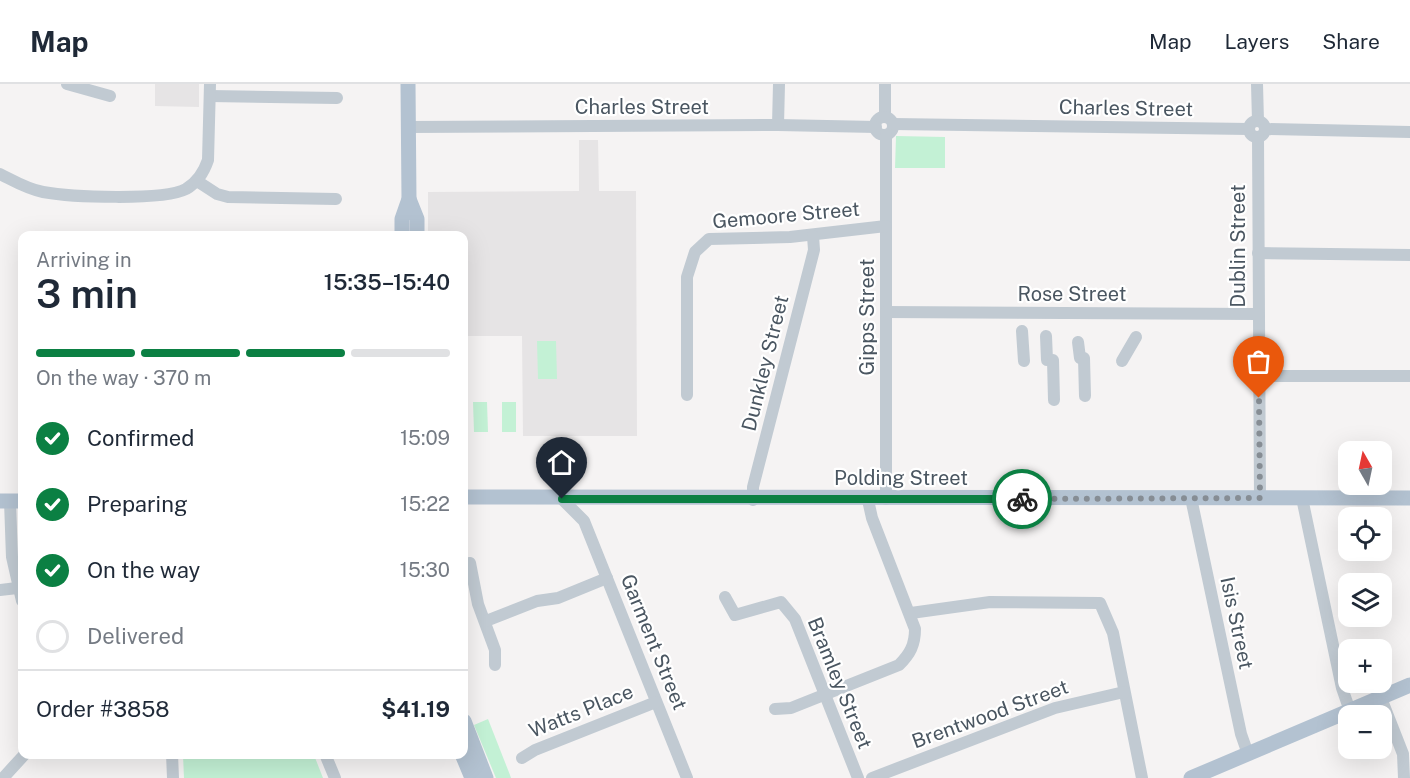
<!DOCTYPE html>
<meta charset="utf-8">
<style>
:root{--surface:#fff;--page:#f6f6f7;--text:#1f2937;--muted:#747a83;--line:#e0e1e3;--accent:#0b8043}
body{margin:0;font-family:"Public Sans",sans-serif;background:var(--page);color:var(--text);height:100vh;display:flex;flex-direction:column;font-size:22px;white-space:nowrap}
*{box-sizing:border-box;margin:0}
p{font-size:20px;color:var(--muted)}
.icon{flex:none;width:33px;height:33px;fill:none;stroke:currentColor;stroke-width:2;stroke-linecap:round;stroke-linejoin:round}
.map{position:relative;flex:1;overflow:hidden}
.side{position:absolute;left:18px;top:147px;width:450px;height:528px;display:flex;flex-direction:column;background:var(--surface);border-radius:12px;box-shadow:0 6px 24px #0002}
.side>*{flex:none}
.needle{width:39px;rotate:351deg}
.fabs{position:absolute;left:1338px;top:357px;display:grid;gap:12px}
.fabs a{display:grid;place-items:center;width:54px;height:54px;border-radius:12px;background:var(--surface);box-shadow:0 6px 24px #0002;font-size:30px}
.pin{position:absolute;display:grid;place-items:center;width:51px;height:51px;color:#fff;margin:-62px -26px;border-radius:50% 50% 50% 0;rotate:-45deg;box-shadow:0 0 6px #0007}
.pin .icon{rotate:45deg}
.courier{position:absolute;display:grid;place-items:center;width:60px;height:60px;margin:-30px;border:4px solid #0b8043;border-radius:50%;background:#fff;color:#222;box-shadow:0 2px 8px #0007}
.headline em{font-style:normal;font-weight:600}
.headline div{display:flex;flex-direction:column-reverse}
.headline{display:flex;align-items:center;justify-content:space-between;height:102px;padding:0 18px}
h1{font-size:39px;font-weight:600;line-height:45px}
.bar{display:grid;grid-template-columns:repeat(4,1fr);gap:9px 6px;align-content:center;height:72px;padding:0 18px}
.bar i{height:8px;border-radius:4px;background:var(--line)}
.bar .selected{background:var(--accent)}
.bar p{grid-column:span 4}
.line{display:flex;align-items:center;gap:15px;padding:0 18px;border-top:2px solid var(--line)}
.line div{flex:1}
ol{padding:0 18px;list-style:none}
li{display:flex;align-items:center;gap:18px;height:66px}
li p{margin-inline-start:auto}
li .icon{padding:6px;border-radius:50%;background:var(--accent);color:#fff;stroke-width:4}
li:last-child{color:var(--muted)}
li i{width:33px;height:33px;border:3px solid var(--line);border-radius:50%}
header{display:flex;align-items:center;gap:36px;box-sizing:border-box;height:84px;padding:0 30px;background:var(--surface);border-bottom:2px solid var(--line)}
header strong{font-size:28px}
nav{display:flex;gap:33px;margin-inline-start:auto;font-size:21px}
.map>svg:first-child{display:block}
</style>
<header>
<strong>Map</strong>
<nav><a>Map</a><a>Layers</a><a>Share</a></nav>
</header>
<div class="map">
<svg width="1410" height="694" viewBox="0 0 1410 694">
<rect width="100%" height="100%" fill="#f5f3f3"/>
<!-- education -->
<g fill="#e6e4e5">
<path d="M 155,0 L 199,0 L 199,23 L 155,22 Z"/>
<path d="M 579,56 L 598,56 L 599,107 L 636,107 L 637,352 L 523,352 L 522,252 L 464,252 L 464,152 L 428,151 L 428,108 L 579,107 Z"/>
</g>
<!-- green -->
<g fill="#c3f1d5">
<path d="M 896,52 L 945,53 L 945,84 L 895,84 Z"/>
<path d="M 537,257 L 556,257 L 557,295 L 538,295 Z"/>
<path d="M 473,318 L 487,318 L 488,348 L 474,348 Z"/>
<rect x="502" y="318" width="14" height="30"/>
<path d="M 488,635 L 510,691 L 511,694 L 496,694 L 474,641 Z"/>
<path d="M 183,671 L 314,671 L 323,694 L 184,694 Z"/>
</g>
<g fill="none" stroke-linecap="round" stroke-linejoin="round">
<!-- minor -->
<g stroke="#c1cad2" stroke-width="12">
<path d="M 67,0 L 110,12"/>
<path d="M 885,0 L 885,33"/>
<path d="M 1257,0 L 1258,37"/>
<path d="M 210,12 L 337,14"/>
<circle cx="884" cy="42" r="9"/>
<circle cx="1257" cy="45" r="8"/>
<path d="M 893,40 L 1249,45"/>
<path d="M 778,41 L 779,0"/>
<path d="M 409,43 L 778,41 L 876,43"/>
<path d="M 1265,45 L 1410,48"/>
<path d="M 886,51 L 886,415"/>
<path d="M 1258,53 L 1260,414"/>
<path d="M 0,90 C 14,97 27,105 43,108 C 70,113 163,117 186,105 C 198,98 204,88 208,76 L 210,0"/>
<path d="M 197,97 L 217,110 L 228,113 L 336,115"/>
<path d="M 1258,169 L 1410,171"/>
<path d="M 886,228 L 1258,230"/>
<path d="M 1022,247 L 1024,277"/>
<path d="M 1046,252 L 1047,276"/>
<path d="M 1078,258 L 1080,274"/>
<path d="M 1084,274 L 1085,312"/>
<path d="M 1053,276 L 1054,316"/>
<path d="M 1122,277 L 1136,253"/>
<path d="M 1259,292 L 1410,292"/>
<path d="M 687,311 L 687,193 L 695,168 L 709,155 L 790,153 L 886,142"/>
<path d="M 1191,414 L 1241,650 L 1248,670"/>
<path d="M 1302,414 L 1342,604 L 1350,627"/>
<path d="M 562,415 L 584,437 L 687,694"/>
<path d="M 753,416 L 753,403 L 814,166 L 813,152"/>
<path d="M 10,417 L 12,473 L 22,517"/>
<path d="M 470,479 L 478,520 L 495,566 L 495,581"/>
<path d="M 0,506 L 17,504"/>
<path d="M 725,513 L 735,531 L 781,518 L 795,535 L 858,694"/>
<path d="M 911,529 L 990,518 L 1100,519 L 1113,549 L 1142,694"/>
<path d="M 486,537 L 537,517 L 558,514 L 607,494"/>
<path d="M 1381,614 L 1403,670 L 1404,694"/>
<path d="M 775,625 L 791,624 L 899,581 C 910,570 915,561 915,545 L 872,434 L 868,416"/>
<path d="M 172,670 L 173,694"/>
<path d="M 325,670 L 335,694"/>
<path d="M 522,674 L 535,666 L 656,618"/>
<path d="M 3,694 L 25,670"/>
<path d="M 872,694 L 1055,624 L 1124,608"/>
</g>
<!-- major -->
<g stroke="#b3c2d1" stroke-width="15">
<path d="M 409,115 L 417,135 L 417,152"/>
<path d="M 402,152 L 402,135 L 409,115 L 408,0"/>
<path d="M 464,413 L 1410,414"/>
<path d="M 0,417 L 22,417"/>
<path d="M 464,637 L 486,694"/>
<path d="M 462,670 L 472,694"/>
<path d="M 1191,694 L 1410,601"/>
</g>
</g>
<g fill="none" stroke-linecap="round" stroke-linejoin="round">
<!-- done -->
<path stroke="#868d94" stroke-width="6" stroke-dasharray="0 10.8" d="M 1022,415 L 1260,414 L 1259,314"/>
<!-- route -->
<path stroke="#0b8043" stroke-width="8" d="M 562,415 L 1022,415"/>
</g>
<g text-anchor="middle" stroke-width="4.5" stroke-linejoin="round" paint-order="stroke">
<!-- street labels -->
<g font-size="20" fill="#4a5661" stroke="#fff">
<text x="642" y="30">Charles Street</text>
<text transform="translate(1126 24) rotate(1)" y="7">Charles Street</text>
<text transform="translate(786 131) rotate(-5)" y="7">Gemoore Street</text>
<text transform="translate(1238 162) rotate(-90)" y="7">Dublin Street</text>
<text x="1072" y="217">Rose Street</text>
<text transform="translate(867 233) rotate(-90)" y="7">Gipps Street</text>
<text transform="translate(765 279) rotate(-76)" y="7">Dunkley Street</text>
<text x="901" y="401">Polding Street</text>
<text transform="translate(1237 539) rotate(78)" y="7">Isis Street</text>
<text transform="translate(654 558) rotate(68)" y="7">Garment Street</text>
<text transform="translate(840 599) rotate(68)" y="7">Bramley Street</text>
<text transform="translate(581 627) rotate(-22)" y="7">Watts Place</text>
<text transform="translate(990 630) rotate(-20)" y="7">Brentwood Street</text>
</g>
</g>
</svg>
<div class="fabs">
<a><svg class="needle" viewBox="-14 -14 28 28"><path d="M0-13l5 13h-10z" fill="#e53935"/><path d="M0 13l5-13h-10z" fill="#747a83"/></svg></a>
<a><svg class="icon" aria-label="locate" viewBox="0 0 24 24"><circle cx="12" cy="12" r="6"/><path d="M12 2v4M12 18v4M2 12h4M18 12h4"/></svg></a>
<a><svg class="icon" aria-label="layers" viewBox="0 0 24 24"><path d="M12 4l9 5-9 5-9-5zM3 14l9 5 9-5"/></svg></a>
<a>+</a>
<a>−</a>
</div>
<div class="pin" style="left:1259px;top:314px;background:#ea580c"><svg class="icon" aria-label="bag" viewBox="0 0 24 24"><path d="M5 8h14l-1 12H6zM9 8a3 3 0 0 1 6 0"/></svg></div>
<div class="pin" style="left:562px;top:415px;background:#1f2937"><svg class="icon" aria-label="home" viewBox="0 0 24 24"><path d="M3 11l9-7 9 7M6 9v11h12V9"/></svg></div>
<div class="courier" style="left:1022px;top:415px"><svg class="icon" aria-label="bike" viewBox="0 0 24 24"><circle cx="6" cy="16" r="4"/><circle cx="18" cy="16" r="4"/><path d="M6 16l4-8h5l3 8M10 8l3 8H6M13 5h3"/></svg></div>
<section class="side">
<div class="headline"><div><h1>3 min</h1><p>Arriving in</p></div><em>15:35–15:40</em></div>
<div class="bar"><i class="selected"></i><i class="selected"></i><i class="selected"></i><i></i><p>On the way · 370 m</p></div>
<ol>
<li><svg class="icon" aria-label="check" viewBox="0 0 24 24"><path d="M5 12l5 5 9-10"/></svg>Confirmed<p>15:09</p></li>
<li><svg class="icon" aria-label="check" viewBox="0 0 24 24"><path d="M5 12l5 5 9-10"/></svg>Preparing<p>15:22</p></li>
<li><svg class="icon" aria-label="check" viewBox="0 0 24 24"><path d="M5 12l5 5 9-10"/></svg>On the way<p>15:30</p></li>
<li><i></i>Delivered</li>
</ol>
<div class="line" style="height:78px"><div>Order #3858</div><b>$41.19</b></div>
</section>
</div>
